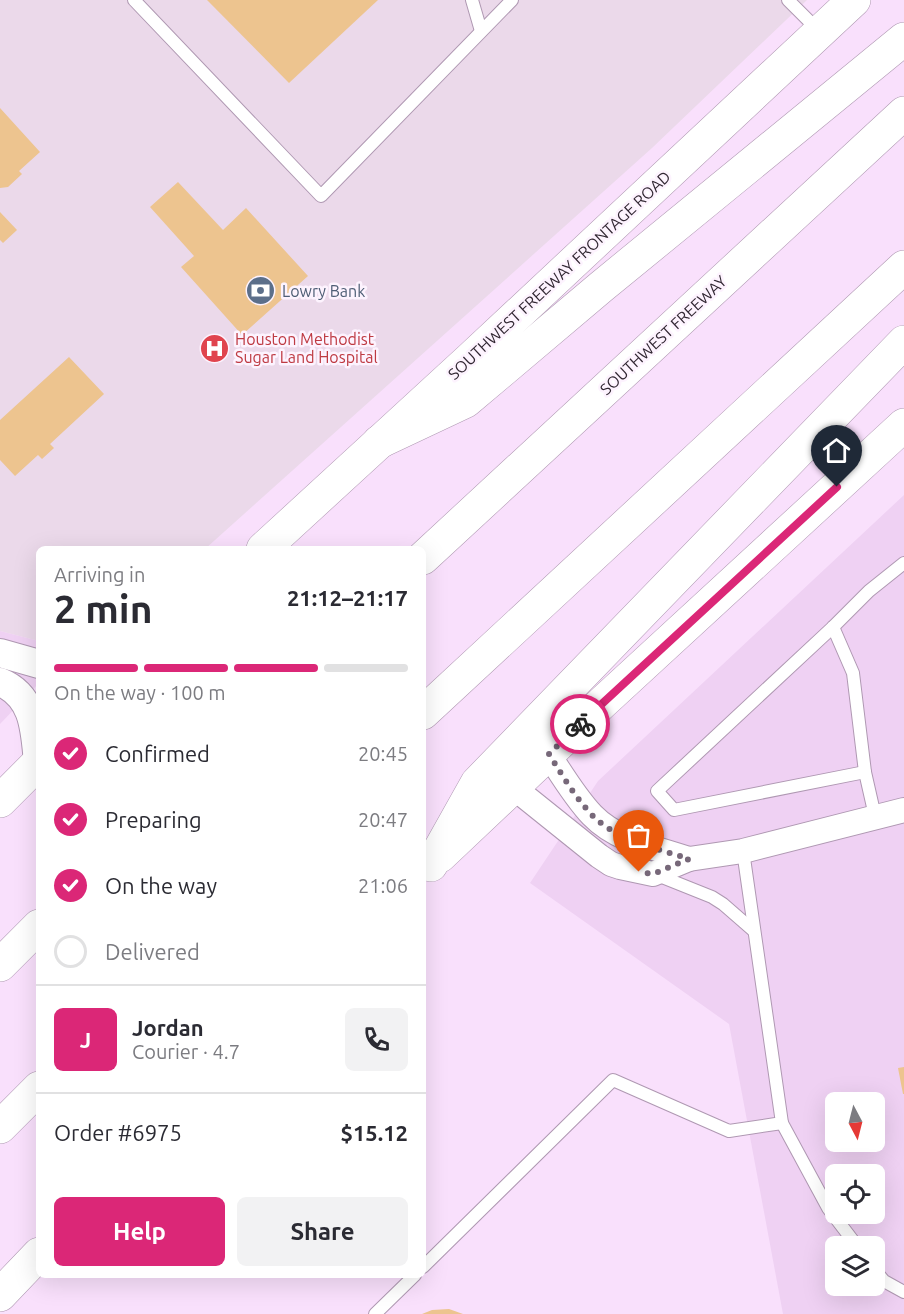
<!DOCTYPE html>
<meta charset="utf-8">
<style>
:root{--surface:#fff;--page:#f2f2f3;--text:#2b2b33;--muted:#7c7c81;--line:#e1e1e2;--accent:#db2777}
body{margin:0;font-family:Ubuntu,sans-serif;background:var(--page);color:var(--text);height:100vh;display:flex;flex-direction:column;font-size:22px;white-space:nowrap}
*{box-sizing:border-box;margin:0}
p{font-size:20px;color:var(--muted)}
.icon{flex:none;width:33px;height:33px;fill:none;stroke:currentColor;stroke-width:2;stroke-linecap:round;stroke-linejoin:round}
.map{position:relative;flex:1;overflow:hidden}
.sheet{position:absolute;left:36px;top:546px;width:390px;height:732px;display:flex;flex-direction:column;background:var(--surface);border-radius:9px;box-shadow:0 6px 24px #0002}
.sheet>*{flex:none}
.needle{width:39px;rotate:173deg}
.buttons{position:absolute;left:825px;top:1092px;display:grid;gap:12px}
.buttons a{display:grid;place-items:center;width:60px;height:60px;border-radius:9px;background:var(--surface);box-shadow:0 6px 24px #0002;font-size:30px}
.pin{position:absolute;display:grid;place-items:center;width:51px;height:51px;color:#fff;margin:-62px -26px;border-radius:50% 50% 50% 0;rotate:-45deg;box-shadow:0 0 6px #0007}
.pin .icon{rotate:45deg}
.courier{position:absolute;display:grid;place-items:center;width:60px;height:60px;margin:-30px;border:4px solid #db2777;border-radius:50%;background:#fff;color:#222;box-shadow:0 2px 8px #0007}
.head em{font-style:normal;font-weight:700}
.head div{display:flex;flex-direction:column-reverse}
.head{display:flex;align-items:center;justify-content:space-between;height:102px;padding:0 18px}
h1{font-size:39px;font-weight:700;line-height:45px}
.bar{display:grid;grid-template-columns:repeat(4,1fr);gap:9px 6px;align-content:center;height:72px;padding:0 18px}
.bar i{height:8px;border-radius:4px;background:var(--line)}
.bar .active{background:var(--accent)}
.bar p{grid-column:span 4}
.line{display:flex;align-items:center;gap:15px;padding:0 18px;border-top:2px solid var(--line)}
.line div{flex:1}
.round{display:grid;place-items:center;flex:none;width:63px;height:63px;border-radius:9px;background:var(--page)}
ol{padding:0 18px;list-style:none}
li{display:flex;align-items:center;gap:18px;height:66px}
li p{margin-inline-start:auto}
li .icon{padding:6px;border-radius:50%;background:var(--accent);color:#fff;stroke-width:4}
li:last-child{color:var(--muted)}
li i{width:33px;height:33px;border:3px solid var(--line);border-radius:50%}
.cta{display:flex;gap:12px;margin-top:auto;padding:12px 18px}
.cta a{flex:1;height:69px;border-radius:9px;background:var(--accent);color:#fff;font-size:24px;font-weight:700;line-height:69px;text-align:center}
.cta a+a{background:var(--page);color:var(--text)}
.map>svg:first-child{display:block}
</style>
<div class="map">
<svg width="904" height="1314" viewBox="0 0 904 1314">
<rect width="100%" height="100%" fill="#f9e0fc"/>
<!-- built -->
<g fill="#efd1f3" fill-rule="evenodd">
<path d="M 904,495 L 904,1314 L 783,1314 L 729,1024 L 530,883 L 598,781 ZM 836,1102 L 874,1102 L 874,1142 L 836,1142 ZM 836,1174 L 874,1174 L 874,1214 L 836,1214 ZM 836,1246 L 874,1246 L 874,1286 L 836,1286 Z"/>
<path d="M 0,631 L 39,641 L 39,683 L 0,724 Z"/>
</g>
<!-- medical -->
<path fill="#ebd9ea" d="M 0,0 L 807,0 L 652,148 L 205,549 L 39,549 L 39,641 L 0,631 Z"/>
<!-- building -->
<g fill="#edc48f">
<path d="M 207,0 L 378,0 L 289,83 Z"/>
<path d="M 0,108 L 40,152 L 19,171 L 22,174 L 8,187 L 0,188 Z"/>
<path d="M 178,182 L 223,230 L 246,208 L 308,276 L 242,335 L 181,267 L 194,256 L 150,207 Z"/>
<path d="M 0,212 L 17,230 L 3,243 L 0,240 Z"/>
<path d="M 69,357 L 104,394 L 50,444 L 54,448 L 42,459 L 38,455 L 15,476 L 0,460 L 0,420 Z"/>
<path d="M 904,1067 L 904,1094 L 903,1094 L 898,1068 Z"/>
<path d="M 449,1309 L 463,1314 L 422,1314 L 432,1310 Z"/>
</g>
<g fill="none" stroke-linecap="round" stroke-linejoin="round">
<defs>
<g id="service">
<path d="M 134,0 L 321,196 L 512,0"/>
<path d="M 472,0 L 481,31"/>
<path d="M 788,0 L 819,31"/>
<path d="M 833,627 L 853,673 L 865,772 L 875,816"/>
<path d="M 865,772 L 674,810 L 657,791 L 833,627 L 869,591 L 904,563"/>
<path d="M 657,875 L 712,897 L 723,904 L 754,931"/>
<path d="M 782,1123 L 828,1208 L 857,1246"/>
<path d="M 423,1267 L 613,1080 L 729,1131 L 782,1123 L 743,851"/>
<path d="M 874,1269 L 884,1281 L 904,1292"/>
<path d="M 375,1314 L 415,1275"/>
</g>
<g id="minor">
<path d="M 549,755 C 562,775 575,797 592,815 C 617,841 656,848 689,859"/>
<path d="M 513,787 L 599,856 L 611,864 L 620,867 L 653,874 L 689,859 L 743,851 L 904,810"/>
</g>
<g id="tertiary">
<path d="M 0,653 L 39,664"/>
<path d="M 0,682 C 35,696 35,732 38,763"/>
</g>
<g id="secondary">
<path d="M 263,549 L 470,359 L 854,0"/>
<path d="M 0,801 L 39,762"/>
<path d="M 440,856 L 602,703 L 904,425"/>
<path d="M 0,1295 L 39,1254"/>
</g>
<g id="motorway">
<path d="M 379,442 L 466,401 L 601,287 L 904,39"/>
<path d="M 423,558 L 904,113"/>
<path d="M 423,713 L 904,267"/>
<path d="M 431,865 L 477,783 L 904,342"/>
<path d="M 0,965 L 39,926"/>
<path d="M 0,1127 L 39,1088"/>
</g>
</defs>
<!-- service casing -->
<use href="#service" stroke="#af98b2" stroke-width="14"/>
<!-- minor casing -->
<use href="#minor" stroke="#af98b2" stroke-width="26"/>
<!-- tertiary casing -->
<use href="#tertiary" stroke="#af98b2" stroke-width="30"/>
<!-- secondary casing -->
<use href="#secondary" stroke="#af98b2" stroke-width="34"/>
<!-- motorway casing -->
<use href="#motorway" stroke="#af98b2" stroke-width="34"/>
<!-- service -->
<use href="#service" stroke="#fff" stroke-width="12"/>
<!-- minor -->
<use href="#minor" stroke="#fff" stroke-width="24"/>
<!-- tertiary -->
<use href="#tertiary" stroke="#fff" stroke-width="28"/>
<!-- secondary -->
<use href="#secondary" stroke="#fff" stroke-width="33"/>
<!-- motorway -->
<use href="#motorway" stroke="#fff" stroke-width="33"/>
</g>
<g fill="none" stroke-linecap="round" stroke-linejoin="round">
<!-- done -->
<path stroke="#776879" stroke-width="6" stroke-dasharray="0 10.8" d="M 580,724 L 549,754 C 562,775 575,797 592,815 C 617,841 656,848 689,859 L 653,874 L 639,872"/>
<!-- route -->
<path stroke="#db2777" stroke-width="8" d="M 580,724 L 837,487"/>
</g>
<!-- icons -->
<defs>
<symbol id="bank-disc" viewBox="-11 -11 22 22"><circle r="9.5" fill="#5c6f8a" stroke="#fdf3fe"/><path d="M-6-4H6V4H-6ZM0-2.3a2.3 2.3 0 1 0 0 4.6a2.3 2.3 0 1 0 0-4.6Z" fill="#fff"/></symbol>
<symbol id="hospital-disc" viewBox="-11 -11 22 22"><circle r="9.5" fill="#e0444e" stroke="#fdf3fe"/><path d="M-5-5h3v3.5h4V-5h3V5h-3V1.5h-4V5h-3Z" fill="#fff"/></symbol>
</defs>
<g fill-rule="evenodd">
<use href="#bank-disc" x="244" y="274" width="33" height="33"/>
<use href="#hospital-disc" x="198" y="332" width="33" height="33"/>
</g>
<g text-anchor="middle" stroke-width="5" stroke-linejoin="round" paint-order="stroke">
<!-- street labels -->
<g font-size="16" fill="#312732" stroke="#fdf3fe">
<text transform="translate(559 275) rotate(-43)" y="6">SOUTHWEST FREEWAY FRONTAGE ROAD</text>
<text transform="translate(663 335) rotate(-43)" y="6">SOUTHWEST FREEWAY</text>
</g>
<!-- service labels -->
<g font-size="16" fill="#4e5e75" stroke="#fdf3fe" text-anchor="start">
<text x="282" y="297">Lowry Bank</text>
</g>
<!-- health labels -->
<g font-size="16" fill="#be3a42" stroke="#fdf3fe" text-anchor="start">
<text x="235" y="345">Houston Methodist<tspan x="235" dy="18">Sugar Land Hospital</tspan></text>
</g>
</g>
</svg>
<div class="buttons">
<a><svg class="needle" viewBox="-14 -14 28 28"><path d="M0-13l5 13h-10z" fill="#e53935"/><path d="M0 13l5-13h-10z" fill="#7c7c81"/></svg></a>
<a><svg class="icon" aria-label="locate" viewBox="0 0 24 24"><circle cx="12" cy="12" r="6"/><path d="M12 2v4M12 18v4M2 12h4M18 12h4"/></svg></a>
<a><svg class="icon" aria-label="layers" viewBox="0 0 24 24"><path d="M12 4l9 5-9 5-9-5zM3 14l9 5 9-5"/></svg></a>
</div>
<div class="pin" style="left:639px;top:872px;background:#ea580c"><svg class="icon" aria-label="bag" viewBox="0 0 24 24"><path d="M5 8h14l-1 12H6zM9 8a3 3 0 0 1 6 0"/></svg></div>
<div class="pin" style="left:837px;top:487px;background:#1f2937"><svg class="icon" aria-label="home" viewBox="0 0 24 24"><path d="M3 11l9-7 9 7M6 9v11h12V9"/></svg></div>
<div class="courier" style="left:580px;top:724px"><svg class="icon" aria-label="bike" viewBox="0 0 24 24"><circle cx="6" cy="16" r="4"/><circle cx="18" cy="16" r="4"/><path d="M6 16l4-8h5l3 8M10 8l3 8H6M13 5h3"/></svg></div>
<section class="sheet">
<div class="head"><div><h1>2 min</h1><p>Arriving in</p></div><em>21:12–21:17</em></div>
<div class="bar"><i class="active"></i><i class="active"></i><i class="active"></i><i></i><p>On the way · 100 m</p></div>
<ol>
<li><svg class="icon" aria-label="check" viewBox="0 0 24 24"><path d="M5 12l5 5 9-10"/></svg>Confirmed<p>20:45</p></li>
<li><svg class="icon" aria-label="check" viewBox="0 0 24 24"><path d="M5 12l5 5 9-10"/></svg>Preparing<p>20:47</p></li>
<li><svg class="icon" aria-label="check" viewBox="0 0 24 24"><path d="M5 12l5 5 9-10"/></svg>On the way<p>21:06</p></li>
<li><i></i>Delivered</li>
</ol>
<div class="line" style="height:108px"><b class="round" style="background:var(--accent);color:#fff">J</b><div><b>Jordan</b><p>Courier · 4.7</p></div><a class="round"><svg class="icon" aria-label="phone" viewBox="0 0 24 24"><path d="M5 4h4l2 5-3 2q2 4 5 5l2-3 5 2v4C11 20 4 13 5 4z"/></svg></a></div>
<div class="line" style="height:78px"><div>Order #6975</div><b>$15.12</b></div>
<div class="cta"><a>Help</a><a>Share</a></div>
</section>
</div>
